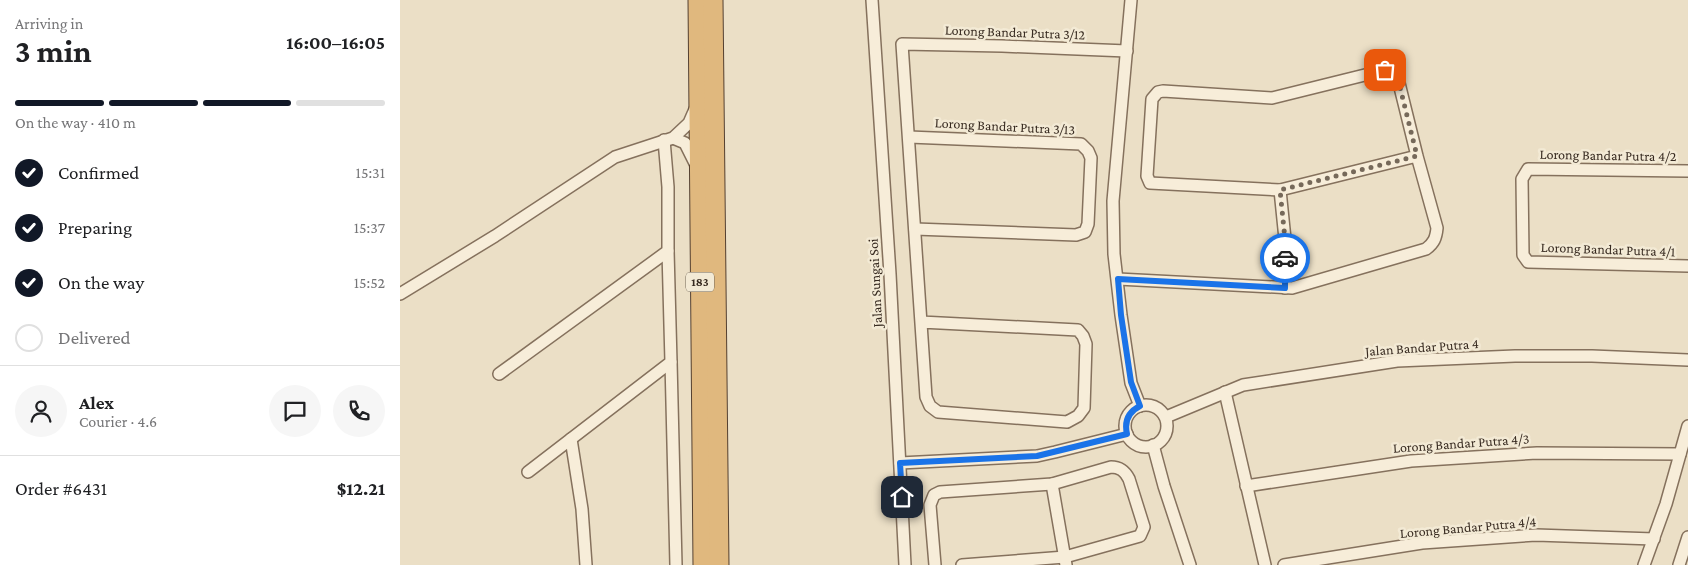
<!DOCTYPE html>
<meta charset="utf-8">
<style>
:root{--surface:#fff;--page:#f6f6f6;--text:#202124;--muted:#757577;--line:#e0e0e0;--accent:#111827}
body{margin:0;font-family:"Crimson Pro",serif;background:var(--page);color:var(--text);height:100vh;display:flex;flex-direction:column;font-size:19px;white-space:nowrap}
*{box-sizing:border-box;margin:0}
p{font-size:16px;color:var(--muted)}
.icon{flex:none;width:28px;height:28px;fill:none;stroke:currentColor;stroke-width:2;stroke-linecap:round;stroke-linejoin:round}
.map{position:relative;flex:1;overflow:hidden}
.sheet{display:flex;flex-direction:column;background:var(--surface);width:400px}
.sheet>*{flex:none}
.pin{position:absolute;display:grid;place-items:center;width:42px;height:42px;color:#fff;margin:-21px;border-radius:10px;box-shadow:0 2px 8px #0006}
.courier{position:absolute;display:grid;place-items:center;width:50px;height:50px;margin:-25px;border:4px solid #1a73e8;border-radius:50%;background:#fff;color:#222;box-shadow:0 1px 6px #0007}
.headline em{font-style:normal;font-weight:700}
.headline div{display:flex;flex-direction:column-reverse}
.headline{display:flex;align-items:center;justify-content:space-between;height:85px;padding:0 15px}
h1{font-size:32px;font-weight:700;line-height:38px}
.bar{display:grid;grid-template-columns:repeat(4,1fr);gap:8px 5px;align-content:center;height:60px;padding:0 15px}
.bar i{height:6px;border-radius:4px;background:var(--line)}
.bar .current{background:var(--accent)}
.bar p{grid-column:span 4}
.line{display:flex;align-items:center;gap:12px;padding:0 15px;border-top:1px solid var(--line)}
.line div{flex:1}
.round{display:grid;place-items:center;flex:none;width:52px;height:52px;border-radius:26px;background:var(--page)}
ol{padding:0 15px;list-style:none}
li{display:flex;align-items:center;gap:15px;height:55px}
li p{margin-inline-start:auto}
li .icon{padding:5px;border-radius:50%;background:var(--accent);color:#fff;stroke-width:4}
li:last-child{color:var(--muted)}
li i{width:28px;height:28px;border:2px solid var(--line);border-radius:50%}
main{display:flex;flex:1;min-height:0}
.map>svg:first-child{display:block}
</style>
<main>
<section class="sheet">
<div class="headline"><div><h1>3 min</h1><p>Arriving in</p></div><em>16:00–16:05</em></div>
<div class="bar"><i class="current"></i><i class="current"></i><i class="current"></i><i></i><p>On the way · 410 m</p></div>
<ol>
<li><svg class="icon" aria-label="check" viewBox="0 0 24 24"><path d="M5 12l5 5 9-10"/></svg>Confirmed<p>15:31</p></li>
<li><svg class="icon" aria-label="check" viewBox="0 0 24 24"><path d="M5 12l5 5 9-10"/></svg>Preparing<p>15:37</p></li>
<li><svg class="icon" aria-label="check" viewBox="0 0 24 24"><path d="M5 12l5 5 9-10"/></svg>On the way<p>15:52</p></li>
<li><i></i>Delivered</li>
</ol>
<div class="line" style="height:90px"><a class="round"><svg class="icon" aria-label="person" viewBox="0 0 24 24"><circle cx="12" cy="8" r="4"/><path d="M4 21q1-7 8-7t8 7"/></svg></a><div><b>Alex</b><p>Courier · 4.6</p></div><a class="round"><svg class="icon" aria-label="chat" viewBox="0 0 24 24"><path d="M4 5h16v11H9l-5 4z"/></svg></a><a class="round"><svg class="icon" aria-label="phone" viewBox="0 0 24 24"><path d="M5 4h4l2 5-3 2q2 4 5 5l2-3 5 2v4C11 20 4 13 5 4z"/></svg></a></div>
<div class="line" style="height:65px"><div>Order #6431</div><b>$12.21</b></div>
</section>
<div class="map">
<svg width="1288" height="565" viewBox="0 0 1288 565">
<rect width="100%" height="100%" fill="#ebdfc6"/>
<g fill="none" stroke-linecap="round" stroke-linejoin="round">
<defs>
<g id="minor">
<path d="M 472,0 L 490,274 L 505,565"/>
<path d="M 731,0 L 713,201 L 714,254 L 721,315 L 731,383 L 740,406"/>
<path d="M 509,137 L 681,144 L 688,151 L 691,158 L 688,224 L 685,232 L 676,235 L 515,229"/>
<path d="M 273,138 L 285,143 L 296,165"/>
<path d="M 1288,171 L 1128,169 L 1122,179 L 1123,255 L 1128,262 L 1288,266"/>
<path d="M 880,190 L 885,239 L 885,288"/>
<path d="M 718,279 L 892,288 L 1026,249 C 1034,243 1036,238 1037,228 L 1017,156 L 997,75 L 994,71 L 985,70 L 872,98 L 763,91 L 758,92 L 752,99 L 747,176 L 750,183 L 880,190 L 1017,156"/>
<path d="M 0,294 L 95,236 L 215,157 L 273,138 L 289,123 L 296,107"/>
<path d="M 521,322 L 678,330 L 683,336 L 686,344 L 684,408 L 678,416 L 667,422 L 538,412 L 530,406 L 526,397 L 502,44 L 602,46 L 727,51"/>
<path d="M 271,362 L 276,565"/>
<path d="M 99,374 L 268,251 L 268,187 L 264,140"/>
<path d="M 825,392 L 865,565"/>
<circle cx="746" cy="426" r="21"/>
<path d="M 766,417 L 843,385 L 997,361 L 1115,356 L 1192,356 L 1288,360"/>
<path d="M 171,439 L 182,509 L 186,565"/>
<path d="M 753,445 L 764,486 L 790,565"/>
<path d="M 500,463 L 637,456 L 655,452 L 727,434"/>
<path d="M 128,472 L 271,362 L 268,251"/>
<path d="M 652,484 L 666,565"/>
<path d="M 846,486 L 1011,461 L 1137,453 L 1280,454"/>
<path d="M 535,565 L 530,505 L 534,495 L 540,492 L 652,484 L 711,467 C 720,467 725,471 729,479 L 744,527 L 740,536 L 665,557 L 562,565"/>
<path d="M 884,565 L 1022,543 L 1136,535 L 1254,539"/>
<path d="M 1244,565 L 1266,504 L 1288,426"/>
<path d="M 1279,565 L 1288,537"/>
</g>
<g id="trunk">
<path d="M 298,0 L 303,565"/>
<path d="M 313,0 L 319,565"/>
</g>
</defs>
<!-- minor casing -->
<use href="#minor" stroke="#85715d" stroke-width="14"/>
<!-- trunk casing -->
<use href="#trunk" stroke="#544031" stroke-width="21"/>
<!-- minor -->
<use href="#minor" stroke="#f7edd9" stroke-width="11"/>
<!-- trunk -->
<use href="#trunk" stroke="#e0b87e" stroke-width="19"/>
</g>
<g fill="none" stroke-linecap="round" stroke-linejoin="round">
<!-- done -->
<path stroke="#76695a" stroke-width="5" stroke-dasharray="0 9" d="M 885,258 L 885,239 L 880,190 L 1017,156 L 997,75 L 994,71 L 985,70"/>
<!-- route -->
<path stroke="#1a73e8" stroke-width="6" d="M 502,497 L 500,463 L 637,456 L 727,434 C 724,421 728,412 740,406 L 731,382 L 721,315 L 718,279 L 885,288 L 885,258"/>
</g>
<g text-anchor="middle" stroke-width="5" stroke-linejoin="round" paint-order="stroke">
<!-- shield labels -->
<rect fill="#f3ead5" stroke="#6f6456" stroke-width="1" x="286" y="272.5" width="28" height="19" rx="4"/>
<g font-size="12" font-weight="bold" fill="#372a20">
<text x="300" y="286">183</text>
</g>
<!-- street labels -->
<g font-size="14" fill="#372a20" stroke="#f3ead5">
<text transform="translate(615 32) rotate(2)" y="5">Lorong Bandar Putra 3/12</text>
<text transform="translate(605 126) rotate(3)" y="5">Lorong Bandar Putra 3/13</text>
<text transform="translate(1208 155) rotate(1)" y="5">Lorong Bandar Putra 4/2</text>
<text transform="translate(1208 249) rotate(2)" y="5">Lorong Bandar Putra 4/1</text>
<text transform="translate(475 283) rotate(-93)" y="5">Jalan Sungai Soi</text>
<text transform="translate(1022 347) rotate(-4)" y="5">Jalan Bandar Putra 4</text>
<text transform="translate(1061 443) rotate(-4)" y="5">Lorong Bandar Putra 4/3</text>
<text transform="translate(1068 527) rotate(-5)" y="5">Lorong Bandar Putra 4/4</text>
</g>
</g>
</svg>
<div class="pin" style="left:985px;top:70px;background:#ea580c"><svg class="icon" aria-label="bag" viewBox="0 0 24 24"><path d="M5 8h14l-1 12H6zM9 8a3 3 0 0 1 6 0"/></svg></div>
<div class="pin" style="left:502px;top:497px;background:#1f2937"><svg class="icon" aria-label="home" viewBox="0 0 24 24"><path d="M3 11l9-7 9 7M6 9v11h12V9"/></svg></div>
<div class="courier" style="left:885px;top:258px"><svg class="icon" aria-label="car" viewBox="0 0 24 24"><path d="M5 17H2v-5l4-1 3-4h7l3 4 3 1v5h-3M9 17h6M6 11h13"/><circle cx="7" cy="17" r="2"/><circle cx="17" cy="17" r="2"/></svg></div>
</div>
</main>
